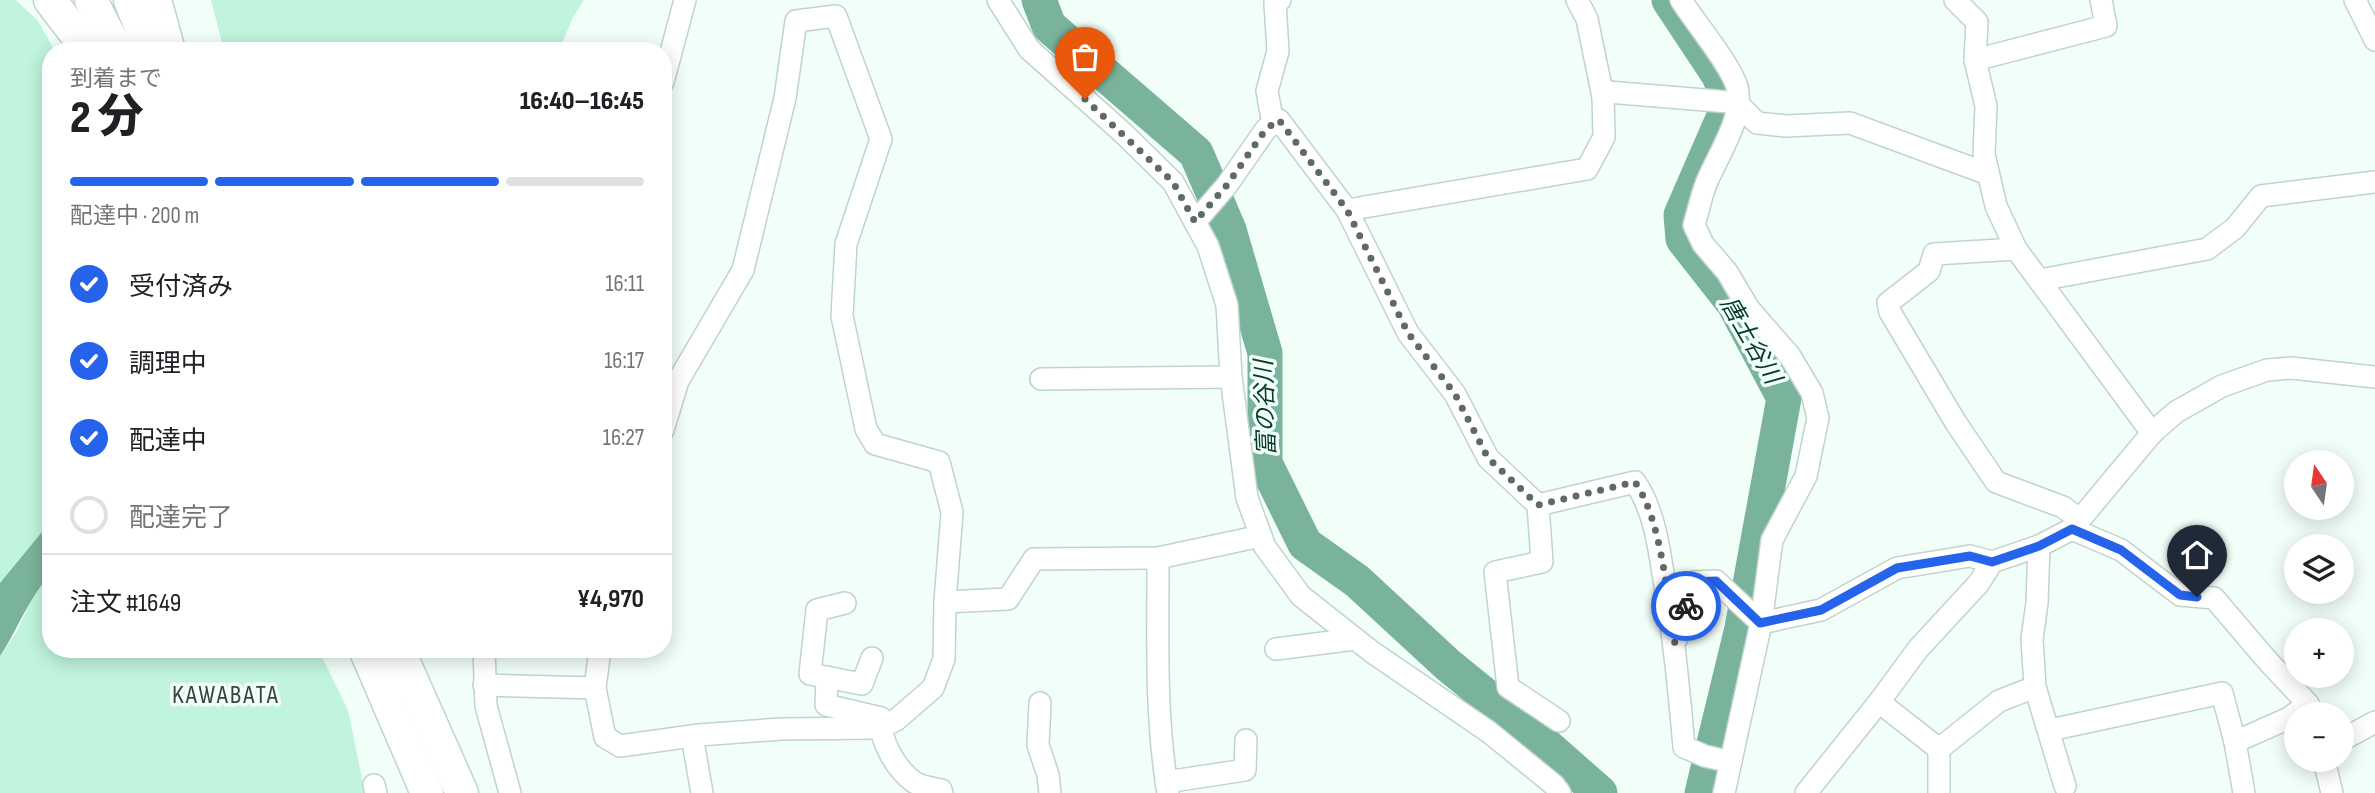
<!DOCTYPE html>
<html lang="ja">
<meta charset="utf-8">
<style>
:root{--surface:#fff;--page:#f2f2f2;--text:#202124;--muted:#757577;--line:#e0e0e0;--accent:#2563eb}
body{margin:0;font-family:"Sofia Sans Condensed","Noto Sans JP",sans-serif;background:var(--page);color:var(--text);height:100vh;display:flex;flex-direction:column;font-size:26px;white-space:nowrap}
*{box-sizing:border-box;margin:0}
p{font-size:23px;color:var(--muted)}
.icon{flex:none;width:38px;height:38px;fill:none;stroke:currentColor;stroke-width:2;stroke-linecap:round;stroke-linejoin:round}
.map{position:relative;flex:1;overflow:hidden}
.panel{position:absolute;left:42px;top:42px;width:630px;height:616px;display:flex;flex-direction:column;background:var(--surface);border-radius:28px;box-shadow:0 4px 18px #0003}
.panel>*{flex:none}
.needle{width:46px;rotate:347deg}
.buttons{position:absolute;left:2284px;top:450px;display:grid;gap:14px}
.buttons a{display:grid;place-items:center;width:70px;height:70px;border-radius:50%;background:var(--surface);box-shadow:0 4px 18px #0003;font-size:35px}
.pin{position:absolute;display:grid;place-items:center;width:60px;height:60px;color:#fff;margin:-72px -30px;border-radius:50% 50% 50% 0;rotate:-45deg;box-shadow:0 0 7px #0007}
.pin .icon{rotate:45deg}
.courier{position:absolute;display:grid;place-items:center;width:70px;height:70px;margin:-35px;border:5px solid #2563eb;border-radius:50%;background:#fff;color:#222;box-shadow:0 2px 9px #0007}
.overview em{font-style:normal;font-weight:800}
.overview div{display:flex;flex-direction:column-reverse}
.overview{display:flex;align-items:center;justify-content:space-between;height:119px;padding:0 28px}
h1{font-size:46px;font-weight:800;line-height:52px}
.bar{display:grid;grid-template-columns:repeat(4,1fr);gap:10px 7px;align-content:center;height:84px;padding:0 28px}
.bar i{height:9px;border-radius:5px;background:var(--line)}
.bar .current{background:var(--accent)}
.bar p{grid-column:span 4}
.line{display:flex;align-items:center;gap:18px;padding:0 28px;border-top:2px solid var(--line)}
.line div{flex:1}
ol{padding:0 28px;list-style:none}
li{display:flex;align-items:center;gap:21px;height:77px}
li p{margin-inline-start:auto}
li .icon{padding:7px;border-radius:50%;background:var(--accent);color:#fff;stroke-width:4}
li:last-child{color:var(--muted)}
li i{width:38px;height:38px;border:4px solid var(--line);border-radius:50%}
.map>svg:first-child{display:block}
</style>
<div class="map">
<svg width="2375" height="793" viewBox="0 0 2375 793">
<rect width="100%" height="100%" fill="#f2fff9"/>
<!-- green -->
<g fill="#c1f4dd">
<path d="M 0,0 L 16,0 L 38,21 L 55,51 L 51,51 L 51,521 L 0,583 Z"/>
<path d="M 211,0 L 584,0 L 572,19 L 559,51 L 224,51 Z"/>
<path d="M 51,574 L 51,649 L 318,649 L 348,710 L 365,793 L 0,793 L 0,656 L 17,631 L 37,588 Z"/>
</g>
<!-- water -->
<path fill="#7ab39b" d="M 51,521 L 51,574 C 29,597 18,629 0,656 L 0,583 Z"/>
<g fill="none" stroke-linecap="round" stroke-linejoin="round">
<!-- river -->
<g stroke="#7ab39b" stroke-width="35">
<path d="M 1039,0 L 1049,26 L 1196,153 L 1229,230 L 1265,353 L 1265,463 L 1305,544 L 1357,581 L 1448,665 L 1533,734 L 1600,793"/>
<path d="M 1669,0 L 1718,74 L 1726,92 L 1724,116 L 1681,215 L 1683,239 L 1734,304 L 1784,398 L 1742,628 L 1702,793"/>
</g>
<defs>
<g id="minor">
<path d="M 998,0 L 1029,49 L 1122,132 L 1173,182 L 1208,246 L 1227,305 L 1231,377 L 1247,498 L 1265,547 L 1301,596 L 1372,652 L 1489,732 L 1554,785 L 1560,793"/>
<path d="M 1577,0 L 1587,19 L 1603,97"/>
<path d="M 1681,0 C 1694,21 1731,65 1737,87 C 1745,117 1717,156 1706,184 C 1701,197 1698,212 1694,225 L 1703,244 L 1727,272 L 1749,309 L 1790,356 L 1812,393 L 1818,418 L 1806,476 L 1772,540 L 1761,623 L 1724,793"/>
<path d="M 1955,0 L 1977,22 L 1975,60 L 1986,106 L 1984,154 L 1996,206 L 2016,249 L 2152,433"/>
<path d="M 2355,0 L 2375,40"/>
<path d="M 1975,60 L 2106,26 L 2101,0"/>
<path d="M 663,82 L 685,0"/>
<path d="M 1273,124 L 1267,91 L 1278,51 L 1275,3 L 1280,0"/>
<path d="M 1347,210 L 1587,169 L 1604,137 L 1603,97 L 1608,92 L 1729,102 L 1738,104 L 1757,123 L 1786,126 L 1850,123 L 1988,174"/>
<path d="M 1195,222 L 1227,185 L 1266,129 L 1279,120 L 1347,210 L 1408,333 L 1455,394 L 1488,458 L 1538,505 L 1635,482 C 1654,510 1659,547 1664,580 C 1674,636 1679,691 1684,747 L 1705,756 L 1731,762"/>
<path d="M 2016,249 L 1934,254 L 1929,271 L 1888,303 L 1890,312 L 1956,423 L 1996,482 L 2063,507 L 2079,519"/>
<path d="M 2040,280 L 2207,249 L 2235,228 L 2261,196 L 2375,182"/>
<path d="M 1041,379 L 1231,377"/>
<path d="M 1538,505 L 1542,562 L 1495,572 L 1508,687 L 1559,721"/>
<path d="M 2072,529 L 2121,550 L 2180,595 L 2214,598 L 2266,659 L 2308,704 L 2311,714"/>
<path d="M 2039,546 L 2037,603 L 2032,639 L 2035,687 L 2065,786"/>
<path d="M 1158,558 C 1158,637 1155,716 1168,793"/>
<path d="M 945,602 L 1008,599 L 1034,559 L 1158,558 L 1261,536"/>
<path d="M 845,603 L 817,610 L 810,674 L 862,684 L 872,658"/>
<path d="M 1761,623 L 1821,610 L 1897,568 L 1970,556 L 1992,562"/>
<path d="M 1677,638 L 1694,582 L 1716,581 L 1761,623"/>
<path d="M 484,649 L 486,706 L 510,793"/>
<path d="M 600,649 L 595,688 L 605,737 L 620,746 L 699,735 L 781,729 L 880,728 L 896,720 L 933,688 L 944,659 L 945,602 L 952,512 L 939,462 L 875,444 L 866,429 L 842,316 L 846,244 L 881,139 L 836,16 L 796,21 L 785,98 L 743,270 L 678,381 L 663,430"/>
<path d="M 1276,649 L 1355,639"/>
<path d="M 827,677 L 826,705 L 881,718 C 879,740 896,769 914,782 C 921,787 933,788 941,790 L 942,793"/>
<path d="M 484,685 L 595,688"/>
<path d="M 1879,702 L 1939,749 L 1999,701 L 2035,687"/>
<path d="M 1040,703 L 1038,745 L 1048,775 L 1050,793"/>
<path d="M 2050,730 L 2222,693 L 2235,742"/>
<path d="M 692,736 L 702,793"/>
<path d="M 2342,740 L 2375,722"/>
<path d="M 2324,760 L 2332,793"/>
<path d="M 1166,782 L 1245,770 L 1246,740"/>
<path d="M 374,785 L 376,793"/>
<path d="M 1806,793 L 1879,702 L 1918,649 L 1979,583 L 1992,562 L 2039,546 L 2072,529 L 2152,433 L 2176,412 L 2222,386 L 2267,370 L 2291,368 L 2375,377"/>
<path d="M 1939,793 L 1939,749"/>
<path d="M 2244,793 L 2235,742 L 2289,718 L 2308,704"/>
</g>
<g id="highway">
<path d="M 50,0 L 89,51"/>
<path d="M 91,0 L 117,51"/>
<path d="M 130,0 L 150,51"/>
<path d="M 155,0 L 169,51"/>
<path d="M 365,649 L 427,793"/>
<path d="M 398,649 L 462,793"/>
</g>
</defs>
<!-- minor casing -->
<use href="#minor" stroke="#bfd4ca" stroke-width="24"/>
<!-- highway casing -->
<use href="#highway" stroke="#bfd4ca" stroke-width="35"/>
<!-- minor -->
<use href="#minor" stroke="#fff" stroke-width="21"/>
<!-- highway -->
<use href="#highway" stroke="#fff" stroke-width="32"/>
</g>
<g fill="none" stroke-linecap="round" stroke-linejoin="round">
<!-- done -->
<path stroke="#606a65" stroke-width="7" stroke-dasharray="0 12.6" d="M 1085,99 L 1173,182 L 1195,222 L 1227,185 L 1266,129 L 1279,120 L 1347,210 L 1408,333 L 1455,394 L 1488,458 L 1538,505 L 1635,482 C 1662,521 1667,597 1675,644 L 1686,606"/>
<!-- route -->
<path stroke="#2563eb" stroke-width="9" d="M 1686,606 L 1694,582 L 1716,581 L 1760,623 L 1821,610 L 1897,568 L 1970,556 L 1992,562 L 2039,546 L 2072,529 L 2121,550 L 2180,595 L 2197,597"/>
</g>
<g text-anchor="middle" stroke-width="7" stroke-linejoin="round" paint-order="stroke">
<!-- water labels -->
<g font-size="24" font-style="italic" fill="#073a2a" stroke="#f2fff9">
<text transform="translate(1751 340) rotate(60)" y="8">唐土谷川</text>
<text transform="translate(1265 408) rotate(-92)" y="8">富の谷川</text>
</g>
<!-- quarter labels -->
<g font-size="26" letter-spacing="2" fill="#33453d" stroke="#f2fff9">
<text x="226" y="703">KAWABATA</text>
</g>
</g>
</svg>
<div class="buttons">
<a><svg class="needle" viewBox="-14 -14 28 28"><path d="M0-13l5 13h-10z" fill="#e53935"/><path d="M0 13l5-13h-10z" fill="#757577"/></svg></a>
<a><svg class="icon" aria-label="layers" viewBox="0 0 24 24"><path d="M12 4l9 5-9 5-9-5zM3 14l9 5 9-5"/></svg></a>
<a>+</a>
<a>−</a>
</div>
<div class="pin" style="left:1085px;top:99px;background:#ea580c"><svg class="icon" aria-label="bag" viewBox="0 0 24 24"><path d="M5 8h14l-1 12H6zM9 8a3 3 0 0 1 6 0"/></svg></div>
<div class="pin" style="left:2197px;top:597px;background:#1f2937"><svg class="icon" aria-label="home" viewBox="0 0 24 24"><path d="M3 11l9-7 9 7M6 9v11h12V9"/></svg></div>
<div class="courier" style="left:1686px;top:606px"><svg class="icon" aria-label="bike" viewBox="0 0 24 24"><circle cx="6" cy="16" r="4"/><circle cx="18" cy="16" r="4"/><path d="M6 16l4-8h5l3 8M10 8l3 8H6M13 5h3"/></svg></div>
<section class="panel">
<div class="overview"><div><h1>2 分</h1><p>到着まで</p></div><em>16:40–16:45</em></div>
<div class="bar"><i class="current"></i><i class="current"></i><i class="current"></i><i></i><p>配達中 · 200 m</p></div>
<ol>
<li><svg class="icon" aria-label="check" viewBox="0 0 24 24"><path d="M5 12l5 5 9-10"/></svg>受付済み<p>16:11</p></li>
<li><svg class="icon" aria-label="check" viewBox="0 0 24 24"><path d="M5 12l5 5 9-10"/></svg>調理中<p>16:17</p></li>
<li><svg class="icon" aria-label="check" viewBox="0 0 24 24"><path d="M5 12l5 5 9-10"/></svg>配達中<p>16:27</p></li>
<li><i></i>配達完了</li>
</ol>
<div class="line" style="height:91px"><div>注文 #1649</div><b>¥4,970</b></div>
</section>
</div>
